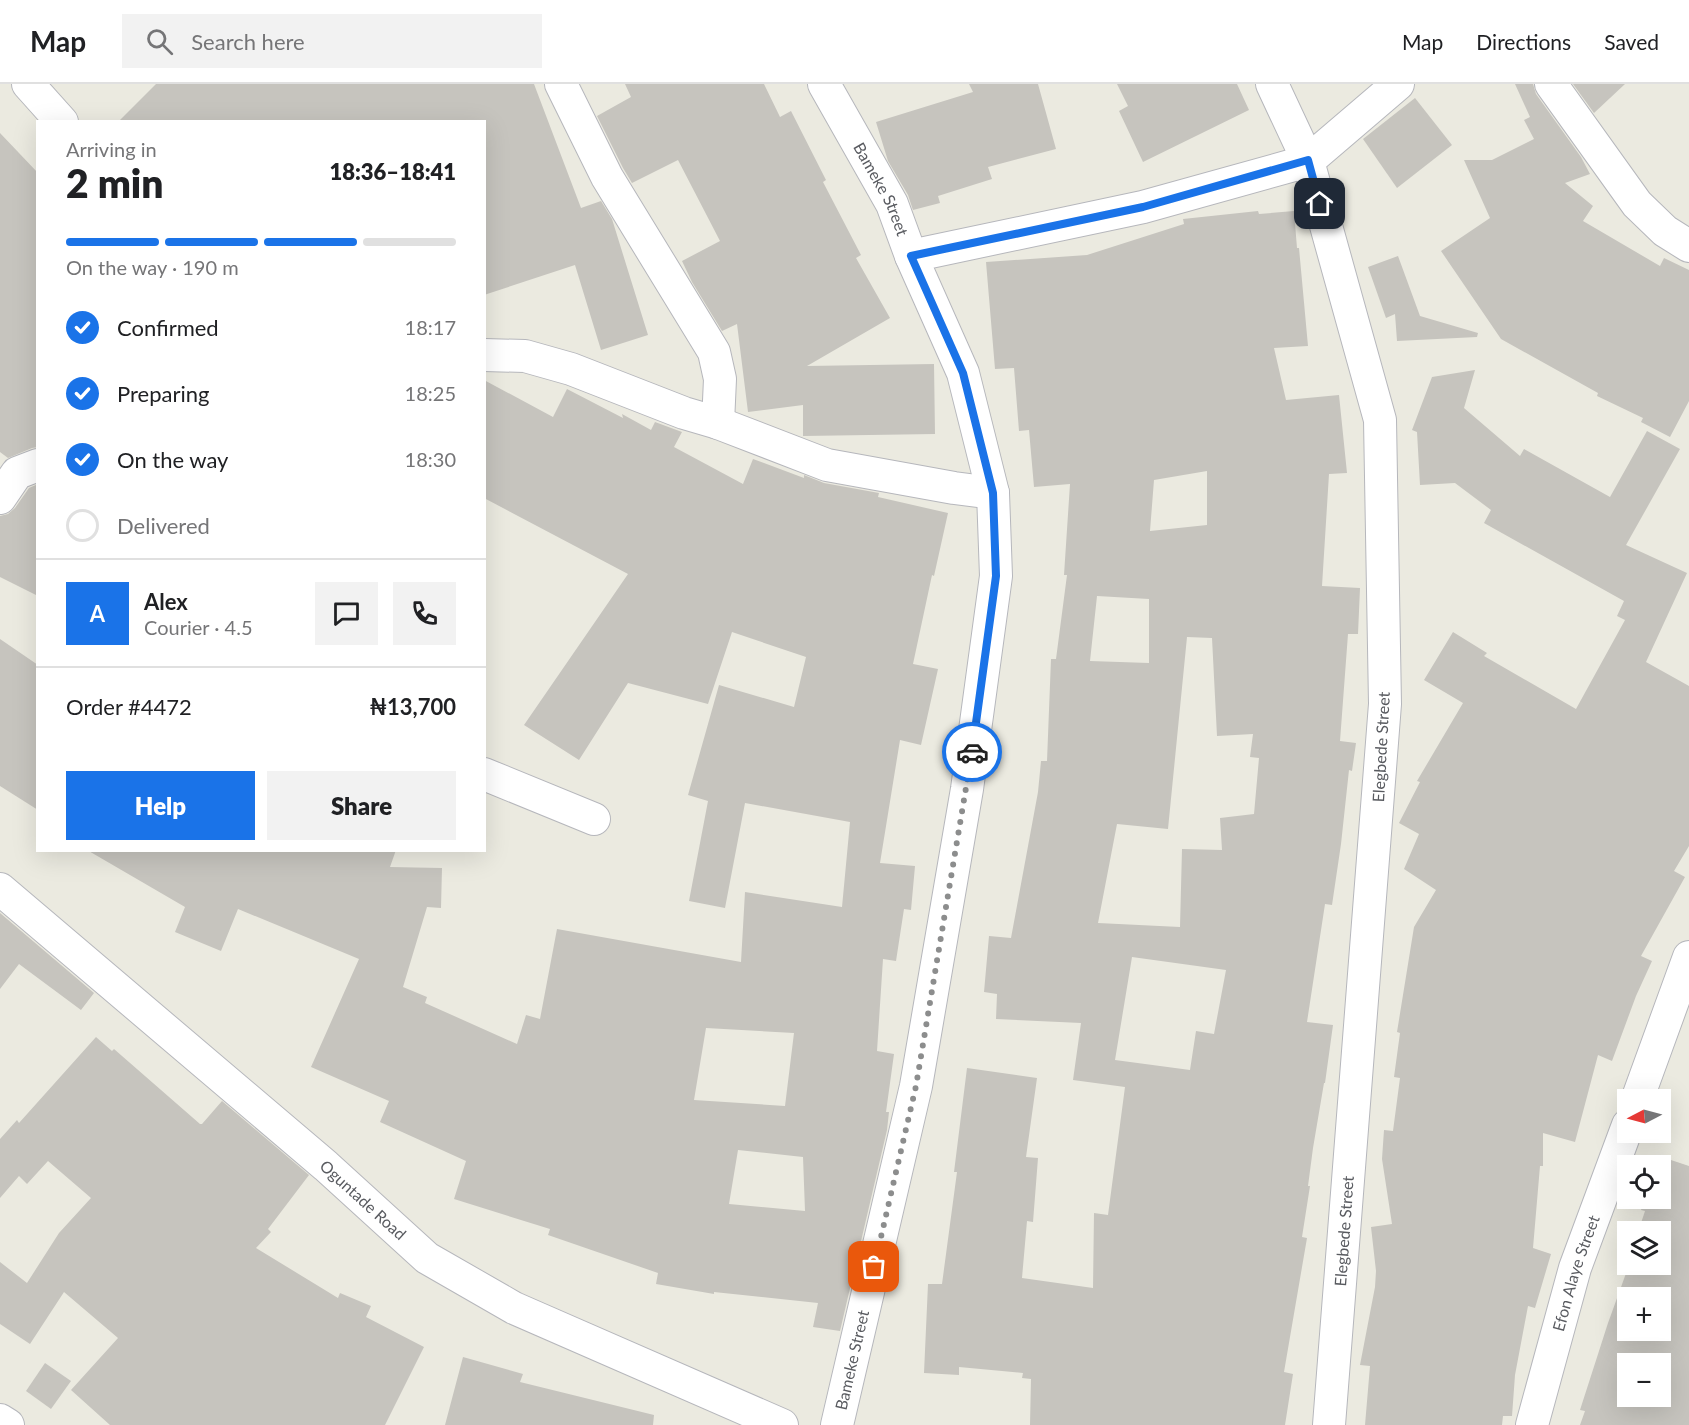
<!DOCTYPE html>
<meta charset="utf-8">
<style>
:root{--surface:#fff;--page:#f2f2f2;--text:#202124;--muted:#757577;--line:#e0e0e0;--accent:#1a73e8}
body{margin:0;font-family:Lato,sans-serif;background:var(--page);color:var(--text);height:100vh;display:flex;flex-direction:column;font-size:22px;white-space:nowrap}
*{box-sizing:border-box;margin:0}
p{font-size:20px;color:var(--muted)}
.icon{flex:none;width:33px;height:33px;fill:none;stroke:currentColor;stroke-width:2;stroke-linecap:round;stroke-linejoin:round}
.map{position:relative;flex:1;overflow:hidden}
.drawer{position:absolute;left:36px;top:36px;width:450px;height:732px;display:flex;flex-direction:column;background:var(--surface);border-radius:0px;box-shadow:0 6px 24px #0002}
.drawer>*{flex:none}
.needle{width:39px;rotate:264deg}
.buttons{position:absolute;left:1617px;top:1005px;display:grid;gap:12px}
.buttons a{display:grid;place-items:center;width:54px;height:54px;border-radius:0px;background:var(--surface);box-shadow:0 6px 24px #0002;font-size:30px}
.pin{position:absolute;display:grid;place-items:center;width:51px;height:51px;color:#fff;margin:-26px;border-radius:12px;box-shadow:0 3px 9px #0006}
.courier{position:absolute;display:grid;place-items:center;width:60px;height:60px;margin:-30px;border:4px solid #1a73e8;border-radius:50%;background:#fff;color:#222;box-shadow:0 2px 8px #0007}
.headline em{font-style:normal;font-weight:800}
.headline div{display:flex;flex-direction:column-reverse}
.headline{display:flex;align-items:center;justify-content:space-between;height:102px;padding:0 30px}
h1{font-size:39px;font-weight:800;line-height:45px}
.bar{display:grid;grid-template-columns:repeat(4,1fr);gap:9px 6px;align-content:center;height:72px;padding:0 30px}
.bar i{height:8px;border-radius:4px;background:var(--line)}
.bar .selected{background:var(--accent)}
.bar p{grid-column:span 4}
.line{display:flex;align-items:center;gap:15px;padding:0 30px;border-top:2px solid var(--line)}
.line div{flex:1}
.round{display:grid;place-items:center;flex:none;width:63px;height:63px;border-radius:0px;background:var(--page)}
ol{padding:0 30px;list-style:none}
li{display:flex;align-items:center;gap:18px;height:66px}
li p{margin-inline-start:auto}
li .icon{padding:6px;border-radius:50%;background:var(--accent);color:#fff;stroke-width:4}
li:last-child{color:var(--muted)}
li i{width:33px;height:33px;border:3px solid var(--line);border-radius:50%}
.action{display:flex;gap:12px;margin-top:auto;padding:12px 30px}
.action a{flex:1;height:69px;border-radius:0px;background:var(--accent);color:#fff;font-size:24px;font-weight:800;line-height:69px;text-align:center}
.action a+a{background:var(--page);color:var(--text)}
header{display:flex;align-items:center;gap:36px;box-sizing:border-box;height:84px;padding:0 30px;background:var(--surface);border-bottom:2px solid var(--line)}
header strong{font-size:28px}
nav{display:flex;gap:33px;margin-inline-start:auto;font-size:21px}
.search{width:420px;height:54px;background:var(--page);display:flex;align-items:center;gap:15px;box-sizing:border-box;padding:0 21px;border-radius:0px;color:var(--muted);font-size:22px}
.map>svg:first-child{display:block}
</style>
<header>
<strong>Map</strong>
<div class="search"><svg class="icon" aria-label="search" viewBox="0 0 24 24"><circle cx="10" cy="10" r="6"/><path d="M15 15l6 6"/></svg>Search here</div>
<nav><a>Map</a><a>Directions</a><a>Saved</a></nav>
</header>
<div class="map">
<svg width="1689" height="1341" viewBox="0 0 1689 1341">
<rect width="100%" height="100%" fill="#ebeae0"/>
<!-- building -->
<g fill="#c6c4be" fill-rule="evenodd">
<path d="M 156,0 L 534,0 L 581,124 L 601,117 L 612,135 L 648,251 L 601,266 L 575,181 L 484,211 L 484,38 L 118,38 Z"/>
<path d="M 625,0 L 764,0 L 780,33 L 791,27 L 826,96 L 823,98 L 861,171 L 856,174 L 890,234 L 807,282 L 934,280 L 935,350 L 803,352 L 803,321 L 748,328 L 737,240 L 722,247 L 692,198 L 682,177 L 720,157 L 678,76 L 632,99 L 623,84 L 597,32 L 631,13 Z"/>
<path d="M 969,0 L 1038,0 L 1056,65 L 988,83 L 992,95 L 938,112 L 940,119 L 913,126 L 908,111 L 888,77 L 876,38 L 973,8 Z"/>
<path d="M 1117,0 L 1237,0 L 1249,26 L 1143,78 L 1119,27 L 1128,22 Z"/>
<path d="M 1515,0 L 1533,0 L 1536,10 L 1581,73 L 1590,90 L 1565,99 L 1593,122 L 1583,137 L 1660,182 L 1664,174 L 1689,186 L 1689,317 L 1670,353 L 1641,338 L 1643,334 L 1597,312 L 1598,309 L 1501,255 L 1441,167 L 1490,134 L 1464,76 L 1492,76 L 1534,55 L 1524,36 L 1530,33 Z"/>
<path d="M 1573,0 L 1625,0 L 1594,29 Z"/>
<path d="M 1415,14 L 1452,61 L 1397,104 L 1363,55 Z"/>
<path d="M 0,49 L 38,89 L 38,363 L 32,364 L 8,374 L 0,368 Z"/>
<path d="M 1258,127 L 1259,130 L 1294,127 L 1297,164 L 1299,164 L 1308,262 L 1274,264 L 1286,316 L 1339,311 L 1347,389 L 1329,390 L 1322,502 L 1360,504 L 1358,550 L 1348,550 L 1340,657 L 1356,659 L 1352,687 L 1349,686 L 1341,760 L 1332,821 L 1325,820 L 1307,938 L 1333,941 L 1325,999 L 1324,999 L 1313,1064 L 1308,1102 L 1310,1102 L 1302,1153 L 1307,1154 L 1284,1288 L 1293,1290 L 1285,1341 L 1030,1341 L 1031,1295 L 1022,1294 L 1023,1289 L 959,1283 L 959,1291 L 924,1289 L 928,1200 L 942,1200 L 957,1088 L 954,1088 L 967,984 L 1037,994 L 1026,1073 L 1038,1074 L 1033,1138 L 1027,1137 L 1022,1194 L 1093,1204 L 1094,1129 L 1108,1131 L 1125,1003 L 1073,996 L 1081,939 L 996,935 L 997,910 L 984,908 L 989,852 L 1011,854 L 1038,708 L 1041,677 L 1047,677 L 1051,575 L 1056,575 L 1067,491 L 1064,491 L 1070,400 L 1034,403 L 1029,346 L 1019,347 L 1014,284 L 995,285 L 986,178 L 1087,171 L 1184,140 L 1183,135 ZM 1207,387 L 1207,441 L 1150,447 L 1154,396 ZM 1097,512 L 1149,515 L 1149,579 L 1090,577 ZM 1187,553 L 1212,554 L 1217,652 L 1253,650 L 1250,673 L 1259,674 L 1254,730 L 1220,734 L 1222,766 L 1182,765 L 1180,843 L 1098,839 L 1117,740 L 1168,745 ZM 1132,873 L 1226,886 L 1214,950 L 1196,947 L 1190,986 L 1115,976 Z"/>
<path d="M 1398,172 L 1420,232 L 1478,249 L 1477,253 L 1397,257 L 1395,230 L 1386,234 L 1368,183 Z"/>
<path d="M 1475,286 L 1464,324 L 1520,372 L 1524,365 L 1610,413 L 1647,347 L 1680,365 L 1626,461 L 1687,489 L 1646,578 L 1689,602 L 1689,762 L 1674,787 L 1685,793 L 1641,872 L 1652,877 L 1636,912 L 1612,977 L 1598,971 L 1575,1058 L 1543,1049 L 1543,1082 L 1540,1082 L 1533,1164 L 1551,1170 L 1535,1224 L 1528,1222 L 1515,1291 L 1512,1332 L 1503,1332 L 1502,1341 L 1365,1341 L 1370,1282 L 1360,1281 L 1375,1203 L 1376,1187 L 1371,1143 L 1392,1140 L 1382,1075 L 1384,1046 L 1393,1047 L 1400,994 L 1394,993 L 1400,949 L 1397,948 L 1414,843 L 1436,806 L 1404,785 L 1419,750 L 1399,739 L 1420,698 L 1417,697 L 1463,619 L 1424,596 L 1453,548 L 1487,569 L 1484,572 L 1576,625 L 1625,536 L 1617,532 L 1624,517 L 1484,439 L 1491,426 L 1455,399 L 1420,401 L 1417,348 L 1412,346 L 1432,293 Z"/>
<path d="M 484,296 L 553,333 L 567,305 L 623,334 L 622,330 L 651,346 L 655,338 L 682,348 L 674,363 L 743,400 L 753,375 L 804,394 L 804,391 L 824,399 L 879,409 L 878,413 L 948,429 L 934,492 L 932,491 L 913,580 L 938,585 L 921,661 L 900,656 L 880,779 L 915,782 L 911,826 L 904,825 L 896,877 L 883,875 L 877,967 L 894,970 L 886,1028 L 889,1028 L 887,1046 L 840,1247 L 813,1243 L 818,1219 L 714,1208 L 714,1210 L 656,1200 L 658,1189 L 548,1151 L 550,1145 L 454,1115 L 466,1077 L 380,1038 L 389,1017 L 311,983 L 359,875 L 238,825 L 221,867 L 175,848 L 185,823 L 87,766 L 396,766 L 390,783 L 442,784 L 441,824 L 427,823 L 403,903 L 427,913 L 425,919 L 517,960 L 526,931 L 540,935 L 557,845 L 741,878 L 745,808 L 842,823 L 850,738 L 745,719 L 725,824 L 689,817 L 708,717 L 688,711 L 719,601 L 794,623 L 806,573 L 732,548 L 708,620 L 628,599 L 579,676 L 524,641 L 628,490 L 484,414 ZM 706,944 L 794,949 L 785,1022 L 694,1016 ZM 738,1066 L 803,1073 L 805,1127 L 729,1120 Z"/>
<path d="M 38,400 L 38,512 L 0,493 L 0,432 L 8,430 L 15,424 L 29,404 Z"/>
<path d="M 0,555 L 38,581 L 38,726 L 0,702 Z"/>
<path d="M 0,829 L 94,909 L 81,926 L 19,880 L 0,905 Z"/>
<path d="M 96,953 L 112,967 L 114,965 L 200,1040 L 202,1040 L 222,1017 L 309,1091 L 268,1145 L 271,1148 L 256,1164 L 338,1214 L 340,1209 L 371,1222 L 366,1233 L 424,1263 L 385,1341 L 110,1341 L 71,1306 L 118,1254 L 64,1208 L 30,1260 L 0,1240 L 0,1178 L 27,1199 L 59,1149 L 91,1114 L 48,1077 L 27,1100 L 19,1092 L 0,1114 L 0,1055 L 17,1036 L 19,1039 Z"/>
<path d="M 1659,1072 L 1689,1082 L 1689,1341 L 1580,1341 L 1585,1327 L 1580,1326 L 1608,1239 L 1629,1181 L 1627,1181 L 1628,1180 L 1660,1180 L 1660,1148 L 1638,1148 L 1645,1127 L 1641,1126 L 1645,1114 L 1660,1114 L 1660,1082 L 1656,1082 ZM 1628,1214 L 1660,1214 L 1660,1246 L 1628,1246 ZM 1628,1280 L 1660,1280 L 1660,1312 L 1628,1312 Z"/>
<path d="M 463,1273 L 523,1290 L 520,1298 L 654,1331 L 653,1341 L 445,1341 Z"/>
<path d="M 45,1279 L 71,1297 L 51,1325 L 26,1307 Z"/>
</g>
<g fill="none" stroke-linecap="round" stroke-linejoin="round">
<defs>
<g id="minor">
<path d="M 28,0 L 62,38"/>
<path d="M 561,0 L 607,93 L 714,268 L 720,295 L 718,339"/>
<path id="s1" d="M 824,0 L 892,120 L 911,172 L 963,289 L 993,409 L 996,492 L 967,705 L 916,1002 L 837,1341"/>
<path d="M 1272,0 L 1308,77 L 1380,336 L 1385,620 L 1329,1341"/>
<path d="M 1551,0 L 1637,120 L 1665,147 L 1689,162"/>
<path d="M 911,172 L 1143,123 L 1308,77 L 1398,0"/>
<path d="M 484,271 L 525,272 L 571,285 L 684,329 L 718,339 L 827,381 L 954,404 L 993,409"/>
<path d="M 0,414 L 17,389 L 38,381"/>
<path d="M 484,690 L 594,735"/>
<path id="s2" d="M 0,805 L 326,1082 L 427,1174 L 514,1224 L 782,1341"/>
<path d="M 1637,1016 L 1689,873"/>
<path d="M 0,1336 L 8,1341"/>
<path id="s3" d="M 1532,1341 L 1575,1184 L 1628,1041"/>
</g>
</defs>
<!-- minor casing -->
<use href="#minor" stroke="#b6b7bc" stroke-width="34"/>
<!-- minor -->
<use href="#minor" stroke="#fff" stroke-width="32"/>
</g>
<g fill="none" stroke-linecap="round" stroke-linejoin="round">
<!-- done -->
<path stroke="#8c8d8d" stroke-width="6" stroke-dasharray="0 10.8" d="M 874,1183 L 916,1002 L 972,668"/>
<!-- route -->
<path stroke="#1a73e8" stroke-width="8" d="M 972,668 L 996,492 L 993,409 L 963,289 L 911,172 L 1143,123 L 1308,76 L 1320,120"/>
</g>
<g text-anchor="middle" stroke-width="5" stroke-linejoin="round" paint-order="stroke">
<!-- street labels -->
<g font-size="16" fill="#595b60" stroke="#fff">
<text dy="6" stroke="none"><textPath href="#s1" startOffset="120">Bameke Street</textPath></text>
<text transform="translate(1381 663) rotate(-87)" y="6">Elegbede Street</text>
<text dy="6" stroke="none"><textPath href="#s2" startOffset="478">Oguntade Road</textPath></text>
<text transform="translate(1344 1147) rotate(-86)" y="6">Elegbede Street</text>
<text dy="6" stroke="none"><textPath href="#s3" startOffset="158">Efon Alaye Street</textPath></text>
<text transform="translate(852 1276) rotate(-77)" y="6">Bameke Street</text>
</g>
</g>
</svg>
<div class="buttons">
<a><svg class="needle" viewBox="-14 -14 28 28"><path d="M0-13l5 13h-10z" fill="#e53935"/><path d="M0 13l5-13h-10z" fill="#757577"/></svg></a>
<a><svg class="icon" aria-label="locate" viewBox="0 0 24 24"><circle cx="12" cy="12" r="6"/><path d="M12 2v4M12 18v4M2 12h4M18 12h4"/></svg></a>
<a><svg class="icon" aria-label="layers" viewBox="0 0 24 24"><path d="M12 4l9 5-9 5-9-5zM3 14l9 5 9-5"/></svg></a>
<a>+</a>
<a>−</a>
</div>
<div class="pin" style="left:874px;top:1183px;background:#ea580c"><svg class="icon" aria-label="bag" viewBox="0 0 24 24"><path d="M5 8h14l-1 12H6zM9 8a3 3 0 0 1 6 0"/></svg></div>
<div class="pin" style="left:1320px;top:120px;background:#1f2937"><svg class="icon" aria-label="home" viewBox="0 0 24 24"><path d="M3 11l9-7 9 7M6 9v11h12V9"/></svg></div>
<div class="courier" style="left:972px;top:668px"><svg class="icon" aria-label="car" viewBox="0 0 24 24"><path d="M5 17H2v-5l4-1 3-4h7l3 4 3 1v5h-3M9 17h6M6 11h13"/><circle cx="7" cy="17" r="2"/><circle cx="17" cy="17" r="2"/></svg></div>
<section class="drawer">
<div class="headline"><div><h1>2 min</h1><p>Arriving in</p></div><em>18:36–18:41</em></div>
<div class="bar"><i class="selected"></i><i class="selected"></i><i class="selected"></i><i></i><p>On the way · 190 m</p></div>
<ol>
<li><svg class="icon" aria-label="check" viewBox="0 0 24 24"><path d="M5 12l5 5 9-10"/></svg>Confirmed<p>18:17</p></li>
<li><svg class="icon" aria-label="check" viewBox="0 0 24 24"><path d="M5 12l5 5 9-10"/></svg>Preparing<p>18:25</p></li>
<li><svg class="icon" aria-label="check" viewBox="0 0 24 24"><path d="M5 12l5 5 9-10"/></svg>On the way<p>18:30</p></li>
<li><i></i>Delivered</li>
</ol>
<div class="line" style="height:108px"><b class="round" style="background:var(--accent);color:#fff">A</b><div><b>Alex</b><p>Courier · 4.5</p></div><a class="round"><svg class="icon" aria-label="chat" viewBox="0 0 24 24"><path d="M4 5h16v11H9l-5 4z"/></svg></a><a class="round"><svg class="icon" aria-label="phone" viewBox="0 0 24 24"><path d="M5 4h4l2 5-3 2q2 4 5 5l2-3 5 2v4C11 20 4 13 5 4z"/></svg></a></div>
<div class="line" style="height:78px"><div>Order #4472</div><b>₦13,700</b></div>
<div class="action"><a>Help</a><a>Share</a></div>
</section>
</div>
